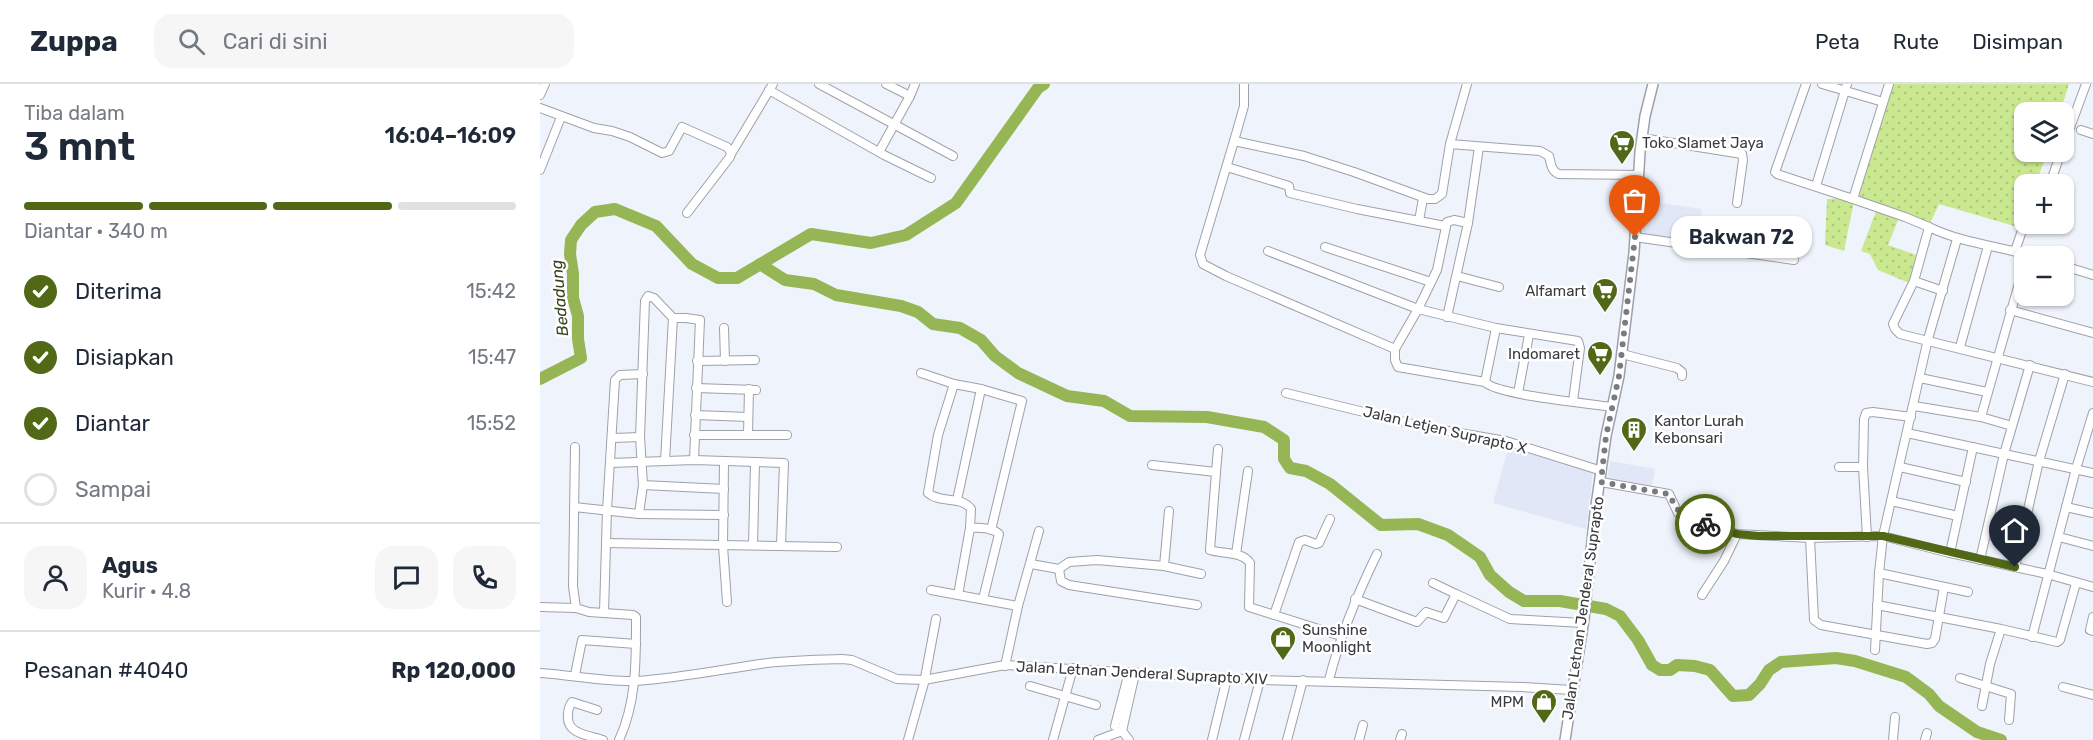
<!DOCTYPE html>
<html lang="id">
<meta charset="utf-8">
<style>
:root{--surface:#fff;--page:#f6f6f7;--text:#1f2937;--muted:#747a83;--line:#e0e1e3;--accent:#516817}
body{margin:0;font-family:Rubik,sans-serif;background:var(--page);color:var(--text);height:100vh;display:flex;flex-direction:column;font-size:22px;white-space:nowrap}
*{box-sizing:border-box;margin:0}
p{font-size:20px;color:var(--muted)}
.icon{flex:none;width:33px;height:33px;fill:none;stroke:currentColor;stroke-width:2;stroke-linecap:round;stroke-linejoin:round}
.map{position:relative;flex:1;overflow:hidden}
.drawer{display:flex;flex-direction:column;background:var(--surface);width:540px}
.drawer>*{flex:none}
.buttons{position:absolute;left:1474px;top:18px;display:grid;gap:12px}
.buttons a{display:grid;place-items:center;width:60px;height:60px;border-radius:12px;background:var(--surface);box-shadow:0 2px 4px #0004;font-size:30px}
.pin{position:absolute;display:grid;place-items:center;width:51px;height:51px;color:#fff;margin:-62px -26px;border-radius:50% 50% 50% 0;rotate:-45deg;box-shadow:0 0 6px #0007}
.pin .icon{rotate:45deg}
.courier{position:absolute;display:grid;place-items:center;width:60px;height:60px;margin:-30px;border:4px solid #516817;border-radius:50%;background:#fff;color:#222;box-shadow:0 2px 8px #0007}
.bubble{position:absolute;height:42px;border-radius:18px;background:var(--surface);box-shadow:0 2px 4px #0004;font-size:20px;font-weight:600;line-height:42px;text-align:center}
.headline em{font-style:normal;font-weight:600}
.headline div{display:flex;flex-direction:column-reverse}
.headline{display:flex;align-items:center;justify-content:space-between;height:102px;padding:0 24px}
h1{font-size:39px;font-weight:600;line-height:45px}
.bar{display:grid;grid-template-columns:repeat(4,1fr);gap:9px 6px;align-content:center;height:72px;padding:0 24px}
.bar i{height:8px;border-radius:4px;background:var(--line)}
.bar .selected{background:var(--accent)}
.bar p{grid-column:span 4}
.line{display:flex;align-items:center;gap:15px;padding:0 24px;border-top:2px solid var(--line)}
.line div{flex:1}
.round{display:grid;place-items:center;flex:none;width:63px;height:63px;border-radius:18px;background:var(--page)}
ol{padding:0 24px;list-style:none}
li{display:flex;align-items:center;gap:18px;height:66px}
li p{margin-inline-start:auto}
li .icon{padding:6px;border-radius:50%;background:var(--accent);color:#fff;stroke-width:4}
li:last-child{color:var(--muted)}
li i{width:33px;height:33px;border:3px solid var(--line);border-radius:50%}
header{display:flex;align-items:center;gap:36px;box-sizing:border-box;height:84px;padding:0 30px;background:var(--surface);border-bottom:2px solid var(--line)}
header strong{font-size:28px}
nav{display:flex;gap:33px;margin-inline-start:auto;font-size:21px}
.search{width:420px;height:54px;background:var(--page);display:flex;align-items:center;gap:15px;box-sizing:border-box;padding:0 21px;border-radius:18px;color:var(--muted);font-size:22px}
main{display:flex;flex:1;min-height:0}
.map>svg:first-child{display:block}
</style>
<header>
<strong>Zuppa</strong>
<div class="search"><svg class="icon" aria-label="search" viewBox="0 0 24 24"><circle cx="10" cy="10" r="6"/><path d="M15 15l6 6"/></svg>Cari di sini</div>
<nav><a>Peta</a><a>Rute</a><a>Disimpan</a></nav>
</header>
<main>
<section class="drawer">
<div class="headline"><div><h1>3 mnt</h1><p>Tiba dalam</p></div><em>16:04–16:09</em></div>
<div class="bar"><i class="selected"></i><i class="selected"></i><i class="selected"></i><i></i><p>Diantar · 340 m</p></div>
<ol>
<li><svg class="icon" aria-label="check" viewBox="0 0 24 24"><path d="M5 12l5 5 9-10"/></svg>Diterima<p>15:42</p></li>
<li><svg class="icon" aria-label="check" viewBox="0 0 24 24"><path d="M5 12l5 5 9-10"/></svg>Disiapkan<p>15:47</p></li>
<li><svg class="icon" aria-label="check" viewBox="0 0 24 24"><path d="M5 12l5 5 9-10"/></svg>Diantar<p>15:52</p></li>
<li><i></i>Sampai</li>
</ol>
<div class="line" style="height:108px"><a class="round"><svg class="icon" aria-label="person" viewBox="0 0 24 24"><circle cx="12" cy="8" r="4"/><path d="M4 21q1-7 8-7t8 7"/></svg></a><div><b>Agus</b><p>Kurir · 4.8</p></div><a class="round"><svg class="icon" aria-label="chat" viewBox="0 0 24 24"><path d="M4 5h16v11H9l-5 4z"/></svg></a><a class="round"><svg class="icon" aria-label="phone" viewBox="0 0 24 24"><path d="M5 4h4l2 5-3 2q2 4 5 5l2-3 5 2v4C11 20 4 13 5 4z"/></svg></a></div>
<div class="line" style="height:78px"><div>Pesanan #4040</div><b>Rp 120,000</b></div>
</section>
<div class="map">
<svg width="1553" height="656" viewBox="0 0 1553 656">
<defs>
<pattern id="grass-dots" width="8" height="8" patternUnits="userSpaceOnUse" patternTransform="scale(1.5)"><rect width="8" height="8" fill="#c9e88f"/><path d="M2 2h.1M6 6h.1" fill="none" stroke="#adc87c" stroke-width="1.8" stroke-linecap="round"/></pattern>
</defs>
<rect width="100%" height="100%" fill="#eff3fc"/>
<!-- built -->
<g fill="#e1e7f7">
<path d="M 1105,117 L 1162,125 L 1159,157 L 1102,151 Z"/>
<path d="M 969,361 L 1053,388 L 1046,445 L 953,419 Z"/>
<path d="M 1070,377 L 1115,385 L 1112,402 L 1067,394 Z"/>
</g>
<!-- grass -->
<path fill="url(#grass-dots)" d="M 1348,0 L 1529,0 L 1520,28 L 1485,28 L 1485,68 L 1507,68 L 1496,100 L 1485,100 L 1485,133 L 1481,144 L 1399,120 L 1388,144 L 1359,134 L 1348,161 L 1376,171 L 1369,199 L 1338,186 L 1330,170 L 1321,167 L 1338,122 L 1314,117 L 1304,167 L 1285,161 L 1287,115 L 1309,114 Z"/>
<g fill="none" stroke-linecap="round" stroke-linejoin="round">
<!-- river -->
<g stroke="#96b656" stroke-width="12">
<path d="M 220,180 L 245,196 L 274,200 L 296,211 L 361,222 L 378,228 L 393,240 L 420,244 L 441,256 L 455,272 L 478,289 L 527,312 L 564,317 L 590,332 L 667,333 L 724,343 L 744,356 L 744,375 L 750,384 L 766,387 L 790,400 L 841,441 L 878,440 L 908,451 L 940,473 L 950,491 L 969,508 L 984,517 L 1020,517 L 1066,525 L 1080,532 L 1098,556 L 1112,581 L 1120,586 L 1130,586 L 1137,581 L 1155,582 L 1170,586 L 1193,612 L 1209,611 L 1220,600 L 1229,586 L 1241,578 L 1296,574 L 1315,577 L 1366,593 L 1389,610 L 1399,622 L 1437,648 L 1461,656"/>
<path d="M 0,295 L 41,274 L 38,255 L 38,232 L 33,214 L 33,190 L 30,170 L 31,156 L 41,141 L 55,128 L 75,125 L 116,142 L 152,180 L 178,194 L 197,194 L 271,150 L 331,159 L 366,151 L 416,119 L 498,4 L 504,0"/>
</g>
<defs>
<g id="minor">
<path d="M 279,0 L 413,72"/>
<path d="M 346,0 L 370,12"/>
<path d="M 1266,0 L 1235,88 L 1237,90 L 1313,115 L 1349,0"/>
<path d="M 1282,0 L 1343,18"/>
<path d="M 229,6 L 344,71 L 391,94"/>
<path d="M 0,11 L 5,0"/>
<path d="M 0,24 L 54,44 L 72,47 L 90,53 L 122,69 L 129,67 L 142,43 L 187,63 L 191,68 L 190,73 L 147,129"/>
<path d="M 1541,46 L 1553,50"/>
<path d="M 1102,54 L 1202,70 L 1203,76 L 1197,119"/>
<path d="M 694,57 L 704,22 L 704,0"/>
<path d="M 910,60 L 927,0"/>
<path d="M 1524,60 L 1546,0"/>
<path d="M 339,68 L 370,12 L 375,0"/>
<path d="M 191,70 L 233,0"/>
<path d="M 687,83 L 749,102 L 750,109 L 817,125 L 879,137 L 883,114"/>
<path d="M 0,86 L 21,33"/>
<path d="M 1500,100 L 1503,100"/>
<path d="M 1510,100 L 1521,68"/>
<path d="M 1276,102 L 1307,0"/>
<path d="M 1313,115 L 1365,133 L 1389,143"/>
<path d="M 879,137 L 905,142"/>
<path d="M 1095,153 L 1254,176"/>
<path d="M 785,163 L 891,198"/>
<path d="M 728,167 L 878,225 L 956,244 L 1038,257 L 1040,264 L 1033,317"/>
<path d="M 1475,167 L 1485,138"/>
<path d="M 1492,172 C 1458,162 1422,159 1389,143 L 1374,197 L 1353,240 L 1355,245 L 1360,250 L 1553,298"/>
<path d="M 1524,182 L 1553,191"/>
<path d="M 917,192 L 959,203"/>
<path d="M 1374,197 L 1403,207"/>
<path d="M 1470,226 L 1553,249"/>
<path d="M 907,233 L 928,139 L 939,63"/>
<path d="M 184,244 L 185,277"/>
<path d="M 1420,263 L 1448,162"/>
<path d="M 855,265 L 878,225 L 897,186 L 907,138 L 914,136 L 928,139"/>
<path d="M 1082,270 L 1137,284 L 1142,288 L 1142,292"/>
<path d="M 157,277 L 215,276"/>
<path d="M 381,289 L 414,300 L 441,305 L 482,317 L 451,446"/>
<path d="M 1380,294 L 1447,308"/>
<path d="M 945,298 L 956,244"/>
<path d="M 414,300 L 398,351 L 388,409 C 400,420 421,411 431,425 L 430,444"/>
<path d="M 156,304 L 216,306"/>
<path d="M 746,309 L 885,343 L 966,357 L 1062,387"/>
<path d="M 978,309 L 989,251"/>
<path d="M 1374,322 L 1441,333 L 1472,342"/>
<path d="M 1073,323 C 1051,320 956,311 945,298 L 858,283 L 855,276 L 855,265 L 686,192 L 663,180 L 660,171 L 694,57 L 764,72 L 814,88 L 888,115 L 895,115 L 902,110 L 910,60 L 1000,67 L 1009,72 C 1011,80 1011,87 1019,90 L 1099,91"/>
<path d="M 155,331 L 208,333"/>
<path d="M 1441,333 L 1485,178"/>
<path d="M 1367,349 L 1553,389"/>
<path d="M 154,351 L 247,351"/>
<path d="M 208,351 L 209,305"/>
<path d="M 73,354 L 100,353"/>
<path d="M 35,363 L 33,502 L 36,524 L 49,528 L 93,531 L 96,533 C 96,575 97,617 79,656"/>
<path d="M 125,377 L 133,234"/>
<path d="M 184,377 L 183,462 L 187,518"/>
<path d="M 70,379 L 154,376 L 244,379 L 241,461"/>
<path d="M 612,381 L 676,388 L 670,466 C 682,470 702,467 710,479 L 709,523 L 801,552"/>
<path d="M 1299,383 L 1323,383 L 1324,335 L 1326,329 L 1333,328 L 1371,333"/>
<path d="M 1323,383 L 1327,453"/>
<path d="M 1360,383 L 1426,398"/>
<path d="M 676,388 L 678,365"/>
<path d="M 1061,398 L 1129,410 L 1138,429 L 1144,434 L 1197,450 L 1270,454 L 1343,452 L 1410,469 L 1507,490 L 1553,503"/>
<path d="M 103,401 L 184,405"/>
<path d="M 417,416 L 441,305"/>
<path d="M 1351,417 L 1418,432"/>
<path d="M 34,423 L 99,430 L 184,431"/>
<path d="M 1526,423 L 1553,429"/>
<path d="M 99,430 L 103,401 L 100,353 L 105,217 L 108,212 L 114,214 L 133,234 L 146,234 L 160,236 L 154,376"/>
<path d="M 1519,453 L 1553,462"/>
<path d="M 1270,454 L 1274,536 L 1281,541 L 1387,560 L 1392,559 L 1395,555 L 1404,503"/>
<path d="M 66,459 L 297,463"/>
<path d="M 213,461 L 215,379"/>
<path d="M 1410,469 L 1433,363"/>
<path d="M 696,470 L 708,387"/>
<path d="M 1440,476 L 1464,370 L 1490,281"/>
<path d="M 491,480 L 519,485 L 529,478 L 557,476 L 624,482 L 661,490"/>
<path d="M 624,482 L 629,427"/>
<path d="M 1475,483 L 1499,377 L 1525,290"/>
<path d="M 519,485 L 521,497 L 529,501 L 657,521"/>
<path d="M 1339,489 L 1428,508"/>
<path d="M 893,499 L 916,510"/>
<path d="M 391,506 L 478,522"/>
<path d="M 418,511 L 430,444 C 439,443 453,444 459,450 L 443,515"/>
<path d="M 1162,511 L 1184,477 L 1197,450"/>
<path d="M 815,515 L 877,538 L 886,528 L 904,534 L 916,510 L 970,535 L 1043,539"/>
<path d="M 1337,521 L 1461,545 L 1517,558 L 1520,556 L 1536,499"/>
<path d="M 0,523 L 36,524"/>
<path d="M 64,528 L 67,426 L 75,296 L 80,291 L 103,290"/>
<path d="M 734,531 L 759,458 L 765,456 L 776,460 L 779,459 L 790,435"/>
<path d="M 1553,533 L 1550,546 L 1553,547"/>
<path d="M 1492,553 L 1536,385 L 1553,329"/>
<path d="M 1335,566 L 1339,489 L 1343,452 L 1388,255 L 1417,155"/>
<path d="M 465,582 L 478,522 L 499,447"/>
<path d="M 0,589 C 32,591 64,598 96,597 C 138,594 179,586 220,580 C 247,576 275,576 302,575 L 312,576 L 357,595 L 384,596 L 465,581 L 720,596 L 982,603 L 1032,606"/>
<path d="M 35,591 L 42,556 L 96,560"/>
<path d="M 1420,594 L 1471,610 L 1469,636"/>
<path d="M 789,596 C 800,552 817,511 837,470"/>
<path d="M 490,602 L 556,621"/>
<path d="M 1523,603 L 1553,611"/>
<path d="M 1442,622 L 1450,580 L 1461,545"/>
<path d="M 57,626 L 32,618 C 29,622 28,626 28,631 C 26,650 48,651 63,656"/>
<path d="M 575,642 L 589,588"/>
<path d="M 582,647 L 589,656"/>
<path d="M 368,656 L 384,599 L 396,535"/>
<path d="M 513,656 L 533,584"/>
<path d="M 558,656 L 582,647 L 594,594"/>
<path d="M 672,656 L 687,594"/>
<path d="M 704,656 L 720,596"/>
<path d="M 747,656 L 763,596"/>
<path d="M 819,656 L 823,641"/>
<path d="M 860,656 L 862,650"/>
<path d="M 1353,656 L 1355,633"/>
<path d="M 1385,656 L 1387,649"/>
</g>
<path id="major" d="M 1025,656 L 1044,535 L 1055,429 L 1066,352 L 1079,292 L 1094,169 L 1100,68 L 1105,32 L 1113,0"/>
</defs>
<!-- minor casing -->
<use href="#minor" stroke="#9ea1aa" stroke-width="10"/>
<!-- major casing -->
<use href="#major" stroke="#9ea1aa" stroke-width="12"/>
<!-- minor -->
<use href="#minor" stroke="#fff" stroke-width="8"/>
<!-- major -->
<use href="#major" stroke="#fff" stroke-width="9"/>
</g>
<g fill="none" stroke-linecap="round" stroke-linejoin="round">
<!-- done -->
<path stroke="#787b80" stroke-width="6" stroke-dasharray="0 10.8" d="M 1095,153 L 1079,292 L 1066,352 L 1061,398 L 1129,410 C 1140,432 1142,433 1165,440"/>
<!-- route -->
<path stroke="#516817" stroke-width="8" d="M 1165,440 L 1197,450 L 1219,452 L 1343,452 L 1475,483"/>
</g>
<!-- icons -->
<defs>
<symbol id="supermarket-pin" viewBox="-11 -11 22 30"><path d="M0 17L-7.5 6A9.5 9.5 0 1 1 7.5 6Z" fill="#516817" stroke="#fff"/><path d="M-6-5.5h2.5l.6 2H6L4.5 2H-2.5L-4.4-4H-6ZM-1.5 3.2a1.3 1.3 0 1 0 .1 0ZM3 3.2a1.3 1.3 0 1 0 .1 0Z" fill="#fff"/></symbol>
<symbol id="building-pin" viewBox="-11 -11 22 30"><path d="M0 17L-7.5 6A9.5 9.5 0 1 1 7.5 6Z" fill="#516817" stroke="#fff"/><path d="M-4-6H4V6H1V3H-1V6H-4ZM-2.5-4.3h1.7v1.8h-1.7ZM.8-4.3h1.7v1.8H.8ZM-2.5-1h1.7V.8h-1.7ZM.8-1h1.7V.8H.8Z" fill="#fff"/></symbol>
<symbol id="shop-pin" viewBox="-11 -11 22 30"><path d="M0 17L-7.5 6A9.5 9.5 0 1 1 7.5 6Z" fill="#516817" stroke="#fff"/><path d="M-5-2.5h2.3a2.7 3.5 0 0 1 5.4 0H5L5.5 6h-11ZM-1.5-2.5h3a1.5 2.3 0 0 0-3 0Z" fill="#fff"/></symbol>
</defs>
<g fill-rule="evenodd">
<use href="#supermarket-pin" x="1067" y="44" width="30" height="40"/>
<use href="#supermarket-pin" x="1050" y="192" width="30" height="40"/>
<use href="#supermarket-pin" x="1045" y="255" width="30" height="40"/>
<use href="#building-pin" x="1079" y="331" width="30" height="40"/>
<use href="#shop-pin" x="728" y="540" width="30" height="40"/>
<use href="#shop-pin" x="989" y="603" width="30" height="40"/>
</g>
<g text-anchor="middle" stroke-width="5" stroke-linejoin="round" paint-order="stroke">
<!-- poi labels -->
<g font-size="15" fill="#383a3d" stroke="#fff" text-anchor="start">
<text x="1102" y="64">Toko Slamet Jaya</text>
<text x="1046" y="212" text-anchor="end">Alfamart</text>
<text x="1040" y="275" text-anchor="end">Indomaret</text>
<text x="1114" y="342">Kantor Lurah<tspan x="1114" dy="17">Kebonsari</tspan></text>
<text x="762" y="551">Sunshine<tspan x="762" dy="17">Moonlight</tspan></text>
<text x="984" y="623" text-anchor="end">MPM</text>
</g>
<!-- street labels -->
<g font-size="15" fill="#383a3d" stroke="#fff">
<text transform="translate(905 346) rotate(13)" y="5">Jalan Letjen Suprapto X</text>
<text transform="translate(1043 524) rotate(-82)" y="5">Jalan Letnan Jenderal Suprapto</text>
<text transform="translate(602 589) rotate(3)" y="5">Jalan Letnan Jenderal Suprapto XIV</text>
</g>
<!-- water labels -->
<g font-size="16" font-style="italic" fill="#36431b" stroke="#fff">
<text transform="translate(19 214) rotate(-95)" y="6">Bedadung</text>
</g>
</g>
</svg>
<div class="buttons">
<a><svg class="icon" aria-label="layers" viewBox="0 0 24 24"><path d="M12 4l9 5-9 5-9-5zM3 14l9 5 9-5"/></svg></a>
<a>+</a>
<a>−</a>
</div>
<div class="pin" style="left:1095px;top:153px;background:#ea580c"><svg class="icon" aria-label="bag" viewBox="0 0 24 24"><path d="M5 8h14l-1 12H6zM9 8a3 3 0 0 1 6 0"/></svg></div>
<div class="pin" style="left:1475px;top:483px;background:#1f2937"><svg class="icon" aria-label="home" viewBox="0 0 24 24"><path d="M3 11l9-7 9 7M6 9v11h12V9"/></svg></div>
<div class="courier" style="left:1165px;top:440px"><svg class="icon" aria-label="bike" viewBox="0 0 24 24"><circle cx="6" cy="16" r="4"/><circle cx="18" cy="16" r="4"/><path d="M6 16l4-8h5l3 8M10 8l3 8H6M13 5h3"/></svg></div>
<div class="bubble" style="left:1131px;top:132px;width:141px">Bakwan 72</div>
</div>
</main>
